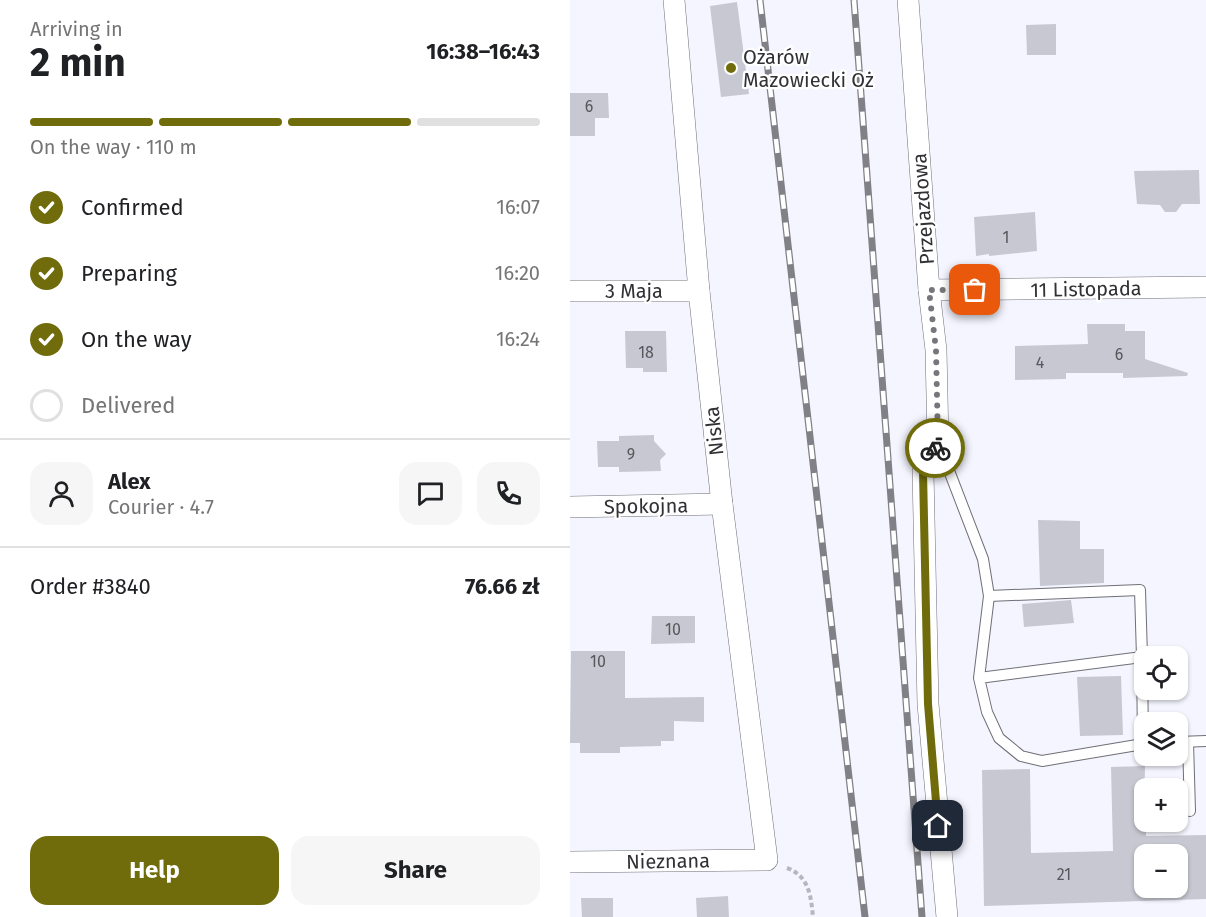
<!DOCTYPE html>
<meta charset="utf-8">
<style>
:root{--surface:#fff;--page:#f6f6f6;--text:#202124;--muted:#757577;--line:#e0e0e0;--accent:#706c0b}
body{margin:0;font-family:"Fira Sans",sans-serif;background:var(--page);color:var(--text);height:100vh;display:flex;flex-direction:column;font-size:22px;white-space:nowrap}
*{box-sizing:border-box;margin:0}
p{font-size:20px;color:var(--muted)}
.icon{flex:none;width:33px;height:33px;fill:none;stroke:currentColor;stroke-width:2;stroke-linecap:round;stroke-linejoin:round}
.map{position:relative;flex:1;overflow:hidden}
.side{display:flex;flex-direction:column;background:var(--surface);width:570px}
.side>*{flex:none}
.buttons{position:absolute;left:564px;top:646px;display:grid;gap:12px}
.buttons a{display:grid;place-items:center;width:54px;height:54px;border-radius:12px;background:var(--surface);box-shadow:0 2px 4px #0004;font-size:30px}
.pin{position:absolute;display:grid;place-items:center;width:51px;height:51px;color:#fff;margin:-26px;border-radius:12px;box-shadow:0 3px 9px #0006}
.courier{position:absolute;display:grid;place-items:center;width:60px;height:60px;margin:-30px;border:4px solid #706c0b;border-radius:50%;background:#fff;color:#222;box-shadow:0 2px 8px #0007}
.summary em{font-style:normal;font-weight:700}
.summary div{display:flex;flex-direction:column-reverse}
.summary{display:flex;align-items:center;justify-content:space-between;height:102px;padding:0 30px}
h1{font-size:39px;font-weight:700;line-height:45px}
.bar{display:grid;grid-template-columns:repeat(4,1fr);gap:9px 6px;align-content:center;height:72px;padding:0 30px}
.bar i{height:8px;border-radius:4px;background:var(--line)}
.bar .current{background:var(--accent)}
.bar p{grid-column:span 4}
.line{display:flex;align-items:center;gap:15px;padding:0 30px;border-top:2px solid var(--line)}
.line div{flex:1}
.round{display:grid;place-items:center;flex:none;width:63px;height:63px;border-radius:18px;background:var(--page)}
ol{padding:0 30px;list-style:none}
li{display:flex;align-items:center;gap:18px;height:66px}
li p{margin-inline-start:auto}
li .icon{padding:6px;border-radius:50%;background:var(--accent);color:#fff;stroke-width:4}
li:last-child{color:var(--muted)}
li i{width:33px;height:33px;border:3px solid var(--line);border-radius:50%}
.primary-button{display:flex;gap:12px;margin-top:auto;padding:12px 30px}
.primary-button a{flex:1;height:69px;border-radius:18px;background:var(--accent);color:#fff;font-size:24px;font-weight:700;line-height:69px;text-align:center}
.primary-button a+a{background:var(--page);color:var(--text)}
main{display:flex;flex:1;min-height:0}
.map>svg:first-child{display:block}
</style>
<main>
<section class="side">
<div class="summary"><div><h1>2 min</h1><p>Arriving in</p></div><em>16:38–16:43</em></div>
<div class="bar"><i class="current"></i><i class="current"></i><i class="current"></i><i></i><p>On the way · 110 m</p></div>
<ol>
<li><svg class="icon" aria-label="check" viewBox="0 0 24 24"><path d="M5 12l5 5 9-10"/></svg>Confirmed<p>16:07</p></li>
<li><svg class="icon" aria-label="check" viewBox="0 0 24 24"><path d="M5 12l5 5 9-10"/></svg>Preparing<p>16:20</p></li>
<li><svg class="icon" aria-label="check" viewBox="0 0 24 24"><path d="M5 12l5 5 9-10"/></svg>On the way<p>16:24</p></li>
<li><i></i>Delivered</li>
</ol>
<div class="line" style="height:108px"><a class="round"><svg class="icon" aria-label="person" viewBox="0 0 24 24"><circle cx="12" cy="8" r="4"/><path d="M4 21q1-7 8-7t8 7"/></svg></a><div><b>Alex</b><p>Courier · 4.7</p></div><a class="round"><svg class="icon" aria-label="chat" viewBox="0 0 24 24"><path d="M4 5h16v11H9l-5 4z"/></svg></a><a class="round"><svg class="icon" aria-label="phone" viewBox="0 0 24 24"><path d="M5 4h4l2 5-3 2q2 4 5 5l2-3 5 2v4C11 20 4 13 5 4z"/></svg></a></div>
<div class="line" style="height:78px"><div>Order #3840</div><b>76.66 zł</b></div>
<div class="primary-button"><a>Help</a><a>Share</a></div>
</section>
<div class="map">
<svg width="636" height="917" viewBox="0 0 636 917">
<rect width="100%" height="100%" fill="#f5f5ff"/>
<!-- building -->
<g fill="#c8c8d2" fill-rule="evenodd">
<path d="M 167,2 L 179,94 L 151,97 L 140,6 Z"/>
<path d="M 486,24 L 486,55 L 457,55 L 456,25 Z"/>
<path d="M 0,93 L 38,93 L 39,118 L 25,118 L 25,136 L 0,136 Z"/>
<path d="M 629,170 L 630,204 L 612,204 L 606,212 L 595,212 L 590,205 L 567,204 L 564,171 Z"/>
<path d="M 465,212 L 467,251 L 419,256 L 419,254 L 406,256 L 404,217 Z"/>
<path d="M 517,324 L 555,324 L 555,331 L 575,331 L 575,359 L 618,373 L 617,376 L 553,378 L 553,373 L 496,373 L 496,379 L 445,380 L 445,346 L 518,344 Z"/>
<path d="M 55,331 L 96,331 L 97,372 L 73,372 L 73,368 L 56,368 Z"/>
<path d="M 84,435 L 84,441 L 96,454 L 90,460 L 91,471 L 49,472 L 49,467 L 28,467 L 27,441 L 49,441 L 49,436 Z"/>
<path d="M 468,520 L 510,521 L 510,549 L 534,549 L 534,583 L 470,586 Z"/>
<path d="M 501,600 L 504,623 L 454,627 L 452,604 Z"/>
<path d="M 82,616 L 125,616 L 125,643 L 81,644 Z"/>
<path d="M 1,651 L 55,651 L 55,698 L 134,697 L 134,722 L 104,721 L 104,741 L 91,741 L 91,746 L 50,747 L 50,753 L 10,753 L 10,743 L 0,743 Z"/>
<path d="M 551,676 L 553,735 L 510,736 L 507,677 Z"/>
<path d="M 575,766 L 574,822 L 576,822 L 576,836 L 636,835 L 636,899 L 414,906 L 412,770 L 460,769 L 461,853 L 543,851 L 541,767 ZM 574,855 L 608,855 L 608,888 L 574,888 Z"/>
<path d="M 158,896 L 159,917 L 127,917 L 126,898 Z"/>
<path d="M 11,898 L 43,898 L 43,917 L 12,917 Z"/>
</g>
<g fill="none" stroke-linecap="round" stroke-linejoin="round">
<defs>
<g id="service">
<path d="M 368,442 L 413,559 L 419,596 L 409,678 L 572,657 L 573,744 L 472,761 L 451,756 L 429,738 L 417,712 L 409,678"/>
<path d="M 419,596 L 570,590 L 572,657"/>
<path d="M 608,742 L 636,741"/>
<path d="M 618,742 L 620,811"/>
</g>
<g id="minor">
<path d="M 338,0 L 359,290 L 366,350 L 368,442 L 353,472 L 358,704 L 377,917"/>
<path d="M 359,290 L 636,287"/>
<path d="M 0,291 L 129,291"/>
<path d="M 0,507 L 152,504"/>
<path d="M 0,862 L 197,860 L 152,504 L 129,291 L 104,0"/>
</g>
</defs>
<!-- service casing -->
<use href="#service" stroke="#6f6f77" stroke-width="12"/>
<!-- minor casing -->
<use href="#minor" stroke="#6f6f77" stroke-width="22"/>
<!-- path -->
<path stroke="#b6b6be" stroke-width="4" stroke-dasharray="4.5 3" stroke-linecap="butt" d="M 217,868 C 239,876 241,896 243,917"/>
<!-- service -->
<use href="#service" stroke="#fff" stroke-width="10"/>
<!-- minor -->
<use href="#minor" stroke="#fff" stroke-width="21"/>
<defs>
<g id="rail">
<path d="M 190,0 L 295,917"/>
<path d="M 284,0 L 352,917"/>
</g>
</defs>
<!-- rail casing -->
<use href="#rail" stroke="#808086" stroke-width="7"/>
<!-- rail -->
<use href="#rail" stroke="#fff" stroke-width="4.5" stroke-dasharray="14" stroke-linecap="butt"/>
</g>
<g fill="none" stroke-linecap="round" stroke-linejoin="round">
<!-- done -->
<path stroke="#76767c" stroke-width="6" stroke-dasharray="0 10.8" d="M 365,448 L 368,442 L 366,350 L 359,290 L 405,290"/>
<!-- route -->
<path stroke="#706c0b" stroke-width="8" d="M 365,448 L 353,472 L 358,704 L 368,826"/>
</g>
<!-- markers -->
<circle fill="#706c0b" stroke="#fff" stroke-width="2" cx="161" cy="68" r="6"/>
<g text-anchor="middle" stroke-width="4.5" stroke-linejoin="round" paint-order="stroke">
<!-- number labels -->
<g font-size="16" fill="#57575c">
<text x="19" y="112">6</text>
<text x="436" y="243">1</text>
<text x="76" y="358">18</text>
<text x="549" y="360">6</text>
<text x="470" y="368">4</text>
<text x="61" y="460">9</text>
<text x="103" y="635">10</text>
<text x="28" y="667">10</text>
<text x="494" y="880">21</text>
</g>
<!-- poi labels -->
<g font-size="20" fill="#313135" stroke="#fff" text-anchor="start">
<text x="173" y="64">Ożarów<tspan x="173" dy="23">Mazowiecki Oż</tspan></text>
</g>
<!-- street labels -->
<g font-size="20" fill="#313135" stroke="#fff">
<text transform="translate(353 209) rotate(-94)" y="7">Przejazdowa</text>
<text transform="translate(516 289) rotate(-1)" y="7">11 Listopada</text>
<text x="64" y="298">3 Maja</text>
<text transform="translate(144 431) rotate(-96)" y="7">Niska</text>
<text transform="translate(76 506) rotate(-1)" y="7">Spokojna</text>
<text transform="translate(98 861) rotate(-1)" y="7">Nieznana</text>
</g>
</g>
</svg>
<div class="buttons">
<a><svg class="icon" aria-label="locate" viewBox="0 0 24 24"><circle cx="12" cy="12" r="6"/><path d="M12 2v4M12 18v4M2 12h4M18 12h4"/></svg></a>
<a><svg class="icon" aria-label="layers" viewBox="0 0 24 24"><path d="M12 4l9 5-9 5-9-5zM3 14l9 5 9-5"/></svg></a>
<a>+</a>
<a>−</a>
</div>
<div class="pin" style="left:405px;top:290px;background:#ea580c"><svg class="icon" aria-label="bag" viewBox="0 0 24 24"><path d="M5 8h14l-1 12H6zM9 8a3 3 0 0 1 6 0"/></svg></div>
<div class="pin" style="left:368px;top:826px;background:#1f2937"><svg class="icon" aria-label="home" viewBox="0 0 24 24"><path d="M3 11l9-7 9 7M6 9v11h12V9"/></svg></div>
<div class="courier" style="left:365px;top:448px"><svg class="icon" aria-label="bike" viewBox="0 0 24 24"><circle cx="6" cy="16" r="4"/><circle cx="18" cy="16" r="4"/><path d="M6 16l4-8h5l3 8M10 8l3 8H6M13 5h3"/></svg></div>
</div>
</main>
